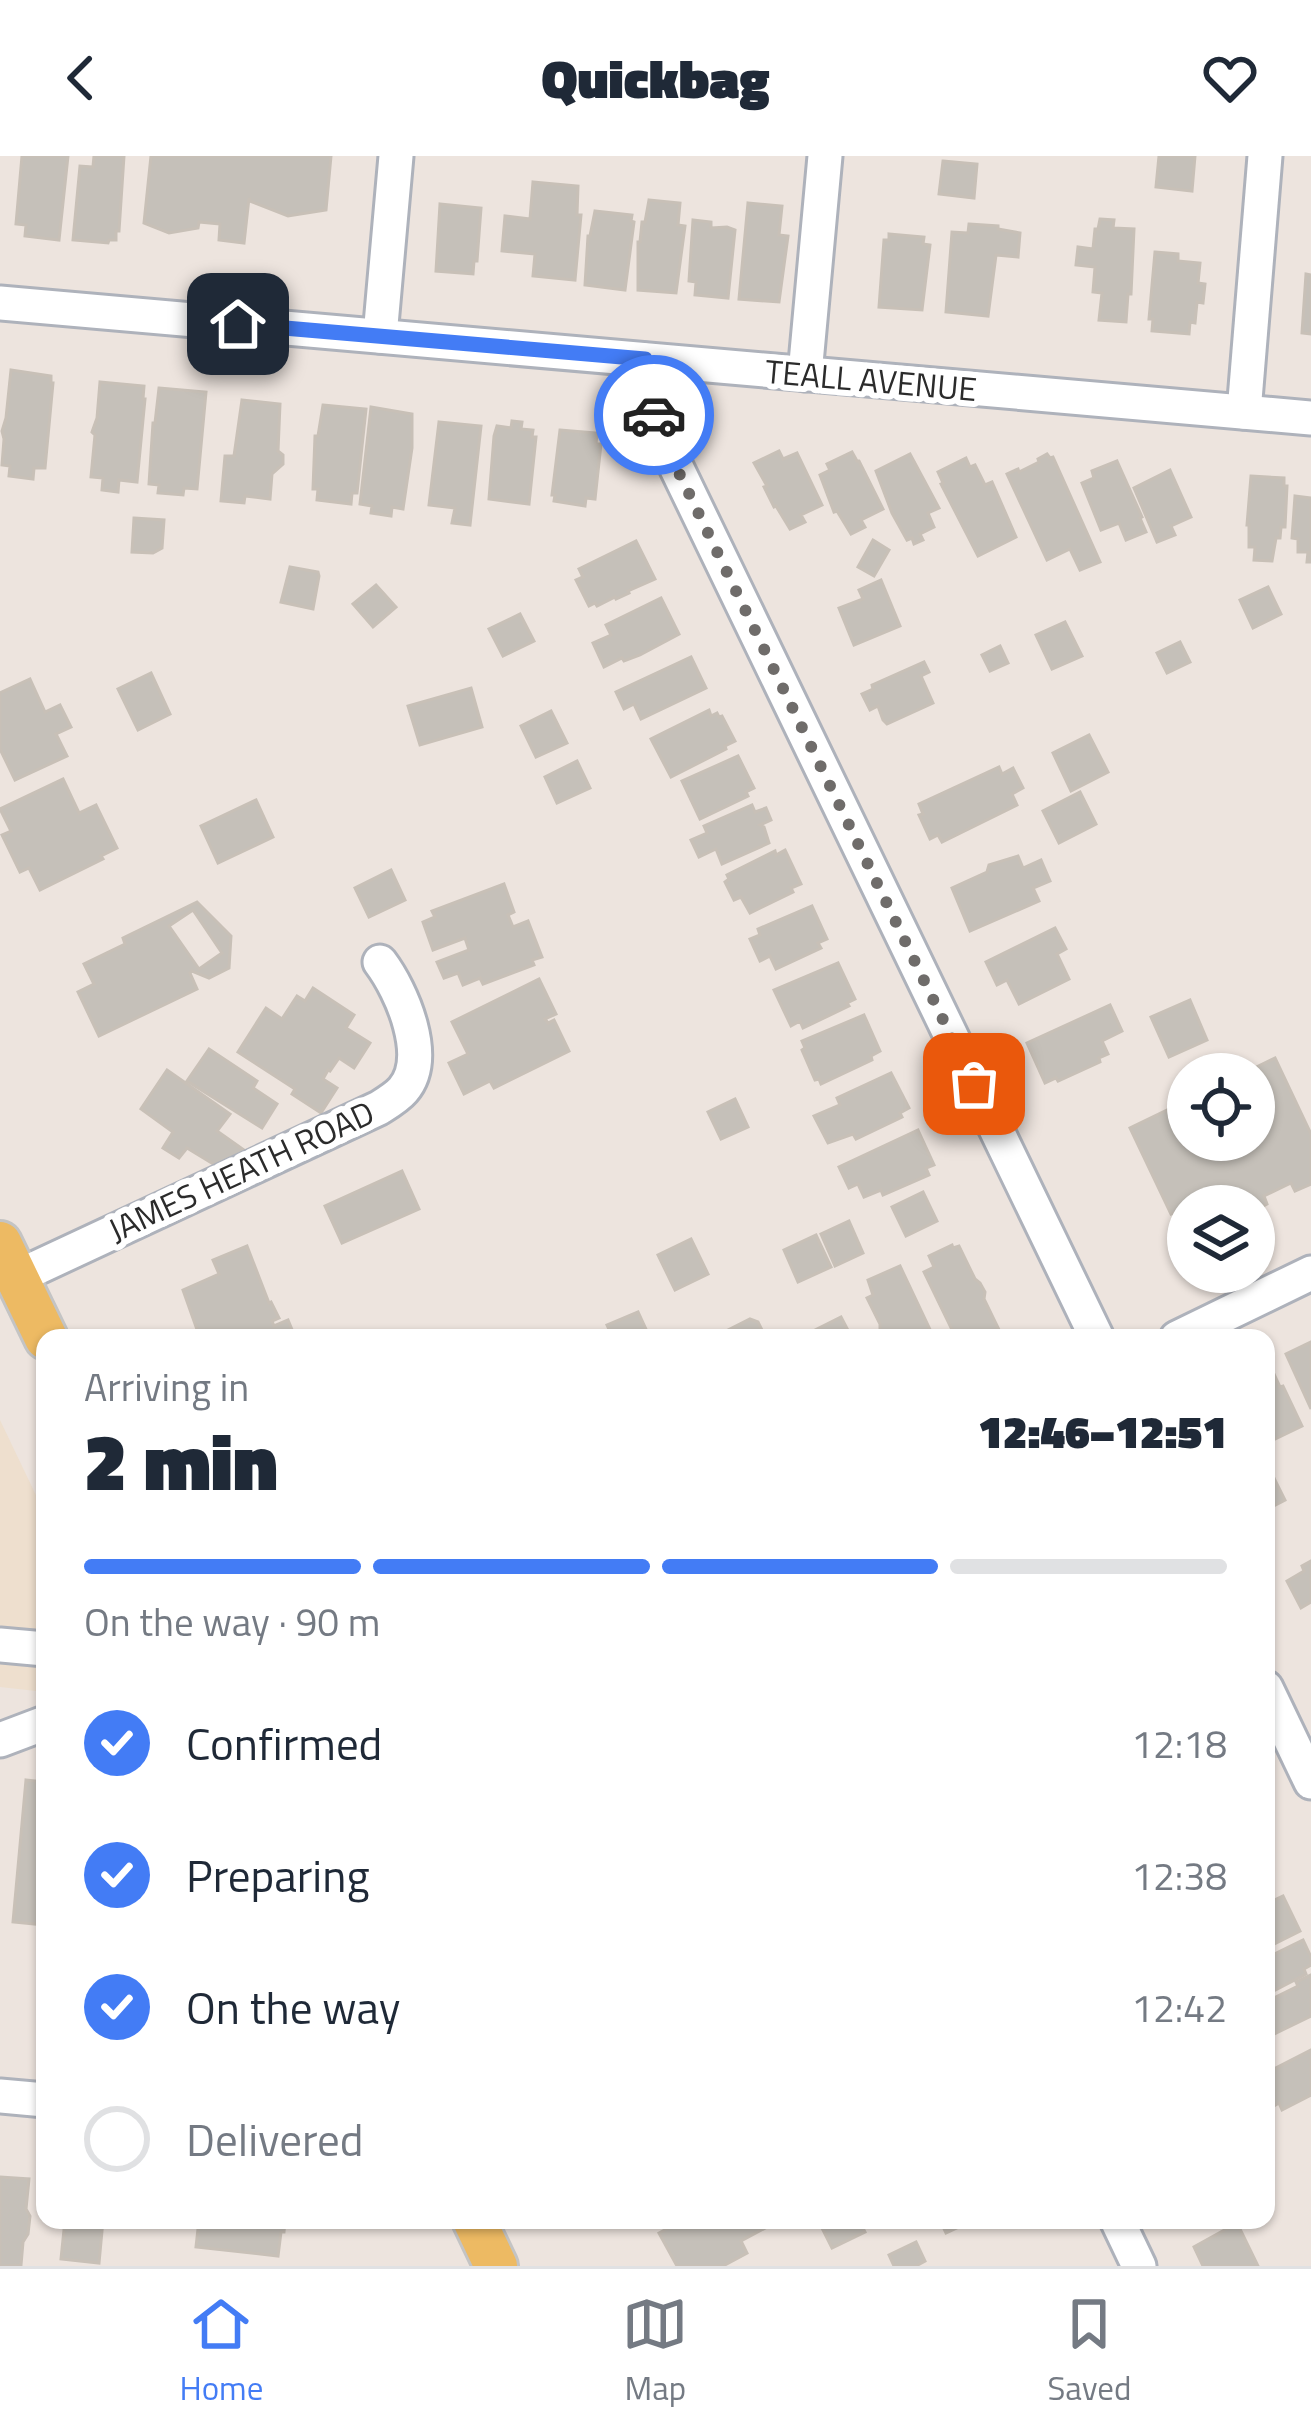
<!DOCTYPE html>
<meta charset="utf-8">
<style>
:root{--surface:#fff;--page:#f2f2f3;--text:#1f2937;--muted:#747a83;--line:#e0e1e3;--accent:#437cf5}
body{margin:0;font-family:"Titillium Web",sans-serif;background:var(--page);color:var(--text);height:100vh;display:flex;flex-direction:column;font-size:45px;white-space:nowrap}
*{box-sizing:border-box;margin:0}
p{font-size:39px;color:var(--muted)}
.icon{flex:none;width:66px;height:66px;fill:none;stroke:currentColor;stroke-width:2;stroke-linecap:round;stroke-linejoin:round}
.map{position:relative;flex:1;overflow:hidden}
.side{position:absolute;left:36px;top:1173px;width:1239px;height:900px;display:flex;flex-direction:column;background:var(--surface);border-radius:24px;box-shadow:0 3px 9px #0004}
.side>*{flex:none}
.controls{position:absolute;left:1167px;top:897px;display:grid;gap:24px}
.controls a{display:grid;place-items:center;width:108px;height:108px;border-radius:50%;background:var(--surface);box-shadow:0 3px 9px #0004;font-size:60px}
.pin{position:absolute;display:grid;place-items:center;width:102px;height:102px;color:#fff;margin:-51px;border-radius:24px;box-shadow:0 6px 18px #0006}
.courier{position:absolute;display:grid;place-items:center;width:120px;height:120px;margin:-60px;border:9px solid #437cf5;border-radius:50%;background:#fff;color:#222;box-shadow:0 3px 15px #0007}
.summary em{font-style:normal;font-weight:800}
.summary div{display:flex;flex-direction:column-reverse}
.summary{display:flex;align-items:center;justify-content:space-between;height:204px;padding:0 48px}
h1{font-size:78px;font-weight:800;line-height:90px}
.bar{display:grid;grid-template-columns:repeat(4,1fr);gap:18px 12px;align-content:center;height:144px;padding:0 48px}
.bar i{height:15px;border-radius:9px;background:var(--line)}
.bar .selected{background:var(--accent)}
.bar p{grid-column:span 4}
ol{padding:0 48px;list-style:none}
li{display:flex;align-items:center;gap:36px;height:132px}
li p{margin-inline-start:auto}
li .icon{padding:12px;border-radius:50%;background:var(--accent);color:#fff;stroke-width:4}
li:last-child{color:var(--muted)}
li i{width:66px;height:66px;border:6px solid var(--line);border-radius:50%}
header{display:flex;justify-content:space-between;align-items:center;height:156px;padding:0 48px;background:var(--surface);font-size:54px;font-weight:800}
.menu{display:flex;justify-content:space-around;align-items:center;height:168px;border-top:3px solid var(--line);background:var(--surface);font-size:33px;color:var(--muted)}
.menu a{display:grid;justify-items:center;gap:6px}
.menu .selected{color:var(--accent)}
.map>svg:first-child{display:block}
</style>
<header><svg class="icon" aria-label="back" viewBox="0 0 24 24"><path d="M15 5l-7 7 7 7"/></svg>Quickbag<svg class="icon" aria-label="heart" viewBox="0 0 24 24"><path d="M12 20l-8-8c-3-5 5-10 8-4 3-6 11-1 8 4z"/></svg></header>
<div class="map">
<svg width="1311" height="2110" viewBox="0 0 1311 2110">
<rect width="100%" height="100%" fill="#ede4de"/>
<!-- education -->
<path fill="#eedfce" d="M 0,1264 L 45,1358 L 45,1536 L 0,1531 Z"/>
<!-- building -->
<g fill="#c5c0b9" stroke="#c8c0b7" stroke-width="3" fill-rule="evenodd">
<path d="M 22,0 L 68,0 L 59,84 L 25,80 L 26,69 L 16,68 Z"/>
<path d="M 94,0 L 124,0 L 119,75 L 116,75 L 116,84 L 109,84 L 108,87 L 73,84 L 80,10 L 93,11 Z"/>
<path d="M 151,0 L 331,0 L 326,54 L 288,60 L 250,45 L 249,42 L 244,87 L 219,84 L 220,68 L 199,66 L 198,72 L 169,77 L 144,67 Z"/>
<path d="M 1159,0 L 1195,0 L 1192,35 L 1156,31 Z"/>
<path d="M 943,5 L 977,8 L 974,42 L 939,38 Z"/>
<path d="M 533,26 L 578,30 L 577,59 L 581,59 L 575,124 L 533,120 L 535,98 L 502,95 L 505,60 L 530,63 Z"/>
<path d="M 649,44 L 680,47 L 678,69 L 685,70 L 676,137 L 638,134 L 638,86 L 640,86 L 642,66 L 645,66 Z"/>
<path d="M 748,47 L 782,50 L 779,79 L 788,80 L 779,146 L 739,143 Z"/>
<path d="M 440,48 L 481,52 L 477,105 L 474,105 L 473,118 L 436,115 Z"/>
<path d="M 595,55 L 632,59 L 631,65 L 634,66 L 625,134 L 585,129 L 588,80 L 590,80 Z"/>
<path d="M 1100,63 L 1114,64 L 1113,72 L 1134,73 L 1131,138 L 1128,138 L 1126,166 L 1099,164 L 1102,137 L 1093,136 L 1095,111 L 1076,109 L 1078,91 L 1093,93 L 1095,73 L 1098,73 Z"/>
<path d="M 693,64 L 711,66 L 711,72 L 727,71 L 735,74 L 728,142 L 695,139 L 696,126 L 689,125 Z"/>
<path d="M 969,68 L 998,70 L 998,73 L 1020,77 L 1018,101 L 996,99 L 988,160 L 946,156 L 952,76 L 968,77 Z"/>
<path d="M 889,78 L 924,81 L 923,88 L 930,89 L 922,154 L 879,151 L 884,84 L 889,84 Z"/>
<path d="M 1155,96 L 1178,98 L 1178,105 L 1200,107 L 1198,127 L 1205,128 L 1203,147 L 1197,146 L 1195,167 L 1190,166 L 1189,178 L 1152,175 L 1153,163 L 1149,163 Z"/>
<path d="M 1306,118 L 1311,119 L 1311,178 L 1302,177 Z"/>
<path d="M 11,214 L 51,220 L 51,227 L 53,227 L 45,312 L 34,312 L 33,323 L 9,320 L 10,310 L 2,309 L 4,283 L 2,275 L 6,262 Z"/>
<path d="M 100,226 L 144,230 L 143,243 L 145,243 L 137,326 L 119,324 L 118,336 L 102,334 L 103,322 L 91,321 L 95,279 L 92,276 L 97,262 Z"/>
<path d="M 159,232 L 206,236 L 197,333 L 184,332 L 183,339 L 158,337 L 159,329 L 149,328 L 153,267 L 155,267 Z"/>
<path d="M 242,244 L 280,248 L 278,295 L 283,299 L 283,308 L 272,318 L 270,343 L 245,340 L 244,347 L 221,345 L 225,300 L 234,300 Z"/>
<path d="M 323,249 L 366,253 L 357,337 L 352,337 L 351,348 L 317,344 L 318,333 L 313,333 L 315,280 L 318,280 Z"/>
<path d="M 371,251 L 412,258 L 412,292 L 403,353 L 392,351 L 391,360 L 371,357 L 372,350 L 360,348 Z"/>
<path d="M 512,265 L 522,266 L 521,273 L 533,274 L 532,281 L 536,281 L 529,348 L 489,343 L 494,280 L 497,270 L 511,272 Z"/>
<path d="M 439,266 L 481,270 L 470,369 L 452,367 L 455,352 L 429,349 Z"/>
<path d="M 560,274 L 597,277 L 596,288 L 601,288 L 595,343 L 586,342 L 585,350 L 554,345 L 555,339 L 552,339 Z"/>
<path d="M 779,295 L 783,303 L 797,297 L 822,349 L 801,359 L 805,366 L 790,373 L 776,350 L 774,351 L 764,331 L 767,330 L 754,307 Z"/>
<path d="M 852,296 L 857,305 L 859,305 L 883,353 L 861,364 L 865,371 L 851,378 L 837,355 L 834,356 L 820,319 L 830,314 L 827,308 Z"/>
<path d="M 910,298 L 939,352 L 928,357 L 934,371 L 920,378 L 923,384 L 914,388 L 912,382 L 907,384 L 892,357 L 876,315 Z"/>
<path d="M 1047,298 L 1050,302 L 1053,301 L 1100,406 L 1080,414 L 1070,393 L 1047,404 L 1007,318 L 1018,313 L 1019,316 L 1039,306 L 1038,303 Z"/>
<path d="M 966,302 L 970,311 L 975,309 L 985,329 L 992,326 L 1016,381 L 978,400 L 941,328 L 943,327 L 938,316 Z"/>
<path d="M 1117,305 L 1142,361 L 1140,362 L 1146,376 L 1126,384 L 1119,367 L 1101,374 L 1082,327 L 1094,322 L 1092,315 Z"/>
<path d="M 1170,314 L 1191,361 L 1171,370 L 1175,379 L 1157,386 L 1134,332 Z"/>
<path d="M 1251,320 L 1284,322 L 1284,330 L 1287,330 L 1285,371 L 1281,371 L 1280,382 L 1276,382 L 1272,405 L 1254,404 L 1255,391 L 1249,391 L 1249,369 L 1247,369 Z"/>
<path d="M 1295,340 L 1311,342 L 1311,406 L 1307,406 L 1308,396 L 1298,396 L 1298,383 L 1292,382 Z"/>
<path d="M 134,362 L 164,364 L 162,392 L 153,397 L 132,396 Z"/>
<path d="M 873,384 L 889,394 L 874,420 L 858,411 Z"/>
<path d="M 636,385 L 655,423 L 628,435 L 629,437 L 616,443 L 615,441 L 597,450 L 595,447 L 589,450 L 576,424 L 583,421 L 579,413 Z"/>
<path d="M 290,411 L 318,416 L 319,420 L 313,453 L 281,446 Z"/>
<path d="M 881,424 L 900,470 L 854,489 L 839,452 L 863,443 L 859,434 Z"/>
<path d="M 376,429 L 396,451 L 373,471 L 353,448 Z"/>
<path d="M 1268,431 L 1281,458 L 1253,472 L 1240,444 Z"/>
<path d="M 661,442 L 679,478 L 640,499 L 624,505 L 622,502 L 604,511 L 593,487 L 611,479 L 606,469 Z"/>
<path d="M 520,458 L 534,485 L 503,500 L 489,473 Z"/>
<path d="M 1065,466 L 1082,500 L 1052,513 L 1036,479 Z"/>
<path d="M 1180,486 L 1190,506 L 1167,517 L 1157,497 Z"/>
<path d="M 1000,490 L 1008,507 L 990,515 L 982,499 Z"/>
<path d="M 691,501 L 706,532 L 641,563 L 634,548 L 624,553 L 616,536 Z"/>
<path d="M 924,506 L 929,516 L 921,520 L 933,547 L 887,568 L 883,564 L 878,550 L 870,554 L 862,538 L 873,533 L 872,529 Z"/>
<path d="M 151,517 L 170,558 L 138,574 L 118,533 Z"/>
<path d="M 30,523 L 45,556 L 60,549 L 71,571 L 56,578 L 67,600 L 15,624 L 0,593 L 0,537 Z"/>
<path d="M 471,532 L 482,571 L 420,589 L 408,550 Z"/>
<path d="M 709,554 L 711,560 L 717,557 L 719,561 L 722,560 L 735,585 L 725,590 L 726,593 L 671,621 L 651,583 Z"/>
<path d="M 551,555 L 567,587 L 536,601 L 521,570 Z"/>
<path d="M 1089,579 L 1108,616 L 1071,635 L 1053,597 Z"/>
<path d="M 738,600 L 754,632 L 746,636 L 748,640 L 700,663 L 682,625 Z"/>
<path d="M 577,605 L 590,632 L 557,647 L 545,621 Z"/>
<path d="M 999,611 L 1002,618 L 1013,612 L 1023,632 L 1012,638 L 1017,649 L 942,686 L 938,679 L 930,683 L 919,659 L 923,658 L 919,648 Z"/>
<path d="M 63,623 L 79,657 L 96,649 L 117,692 L 101,700 L 103,703 L 40,734 L 29,712 L 20,716 L 2,679 L 11,675 L 0,653 Z"/>
<path d="M 1080,636 L 1096,668 L 1059,687 L 1043,655 Z"/>
<path d="M 256,644 L 273,681 L 218,707 L 201,670 Z"/>
<path d="M 752,649 L 755,656 L 766,652 L 771,664 L 760,669 L 764,671 L 769,687 L 722,708 L 716,693 L 699,701 L 691,684 L 707,677 L 704,670 Z"/>
<path d="M 785,694 L 801,728 L 791,732 L 793,736 L 750,757 L 741,741 L 734,744 L 725,726 L 729,723 L 727,719 L 775,695 L 776,699 Z"/>
<path d="M 1018,700 L 1023,712 L 1041,704 L 1050,725 L 1033,732 L 1039,745 L 970,775 L 952,732 L 987,716 L 989,709 Z"/>
<path d="M 391,714 L 405,744 L 369,761 L 355,732 Z"/>
<path d="M 504,728 L 514,756 L 508,759 L 513,771 L 528,765 L 542,801 L 532,804 L 534,809 L 483,828 L 480,822 L 463,829 L 458,817 L 444,822 L 437,806 L 469,794 L 465,782 L 433,794 L 423,766 L 435,761 L 432,755 Z"/>
<path d="M 197,746 L 231,780 L 229,812 L 209,822 L 192,815 L 190,817 L 197,833 L 99,880 L 78,836 L 94,828 L 84,808 L 125,788 L 123,782 ZM 193,754 L 222,797 L 199,813 L 169,770 Z"/>
<path d="M 812,750 L 827,783 L 818,787 L 821,792 L 776,813 L 770,800 L 760,805 L 750,783 L 760,779 L 758,773 Z"/>
<path d="M 1055,772 L 1066,793 L 1057,798 L 1069,823 L 1019,848 L 1007,824 L 997,829 L 986,806 Z"/>
<path d="M 838,807 L 855,843 L 847,847 L 849,850 L 803,872 L 800,865 L 791,870 L 774,834 Z"/>
<path d="M 539,823 L 556,858 L 545,863 L 548,867 L 554,864 L 569,895 L 494,932 L 490,925 L 464,938 L 449,907 L 468,898 L 452,866 Z"/>
<path d="M 313,832 L 354,859 L 346,872 L 370,887 L 354,912 L 339,902 L 330,915 L 328,914 L 323,923 L 337,932 L 321,957 L 292,938 L 295,933 L 238,896 L 266,852 L 282,863 L 297,840 L 305,845 Z"/>
<path d="M 1190,844 L 1207,884 L 1169,901 L 1151,861 Z"/>
<path d="M 1110,849 L 1122,875 L 1102,885 L 1108,898 L 1099,902 L 1100,906 L 1058,925 L 1056,922 L 1045,927 L 1027,887 Z"/>
<path d="M 864,859 L 880,895 L 871,900 L 872,904 L 821,928 L 819,923 L 815,924 L 802,894 L 805,892 L 802,885 Z"/>
<path d="M 209,893 L 257,925 L 253,932 L 277,948 L 262,972 L 187,925 Z"/>
<path d="M 1275,902 L 1311,978 L 1311,1028 L 1295,1035 L 1291,1027 L 1264,1040 L 1267,1048 L 1254,1055 L 1254,1050 L 1188,1050 L 1188,1080 L 1176,1056 L 1171,1058 L 1130,972 L 1188,944 L 1188,984 L 1254,984 L 1254,918 L 1242,918 Z"/>
<path d="M 167,914 L 230,958 L 217,975 L 248,997 L 233,1020 L 187,992 L 179,1002 L 163,992 L 173,976 L 141,953 Z"/>
<path d="M 891,917 L 909,952 L 900,957 L 902,961 L 856,983 L 853,978 L 828,987 L 814,960 L 840,949 L 837,942 Z"/>
<path d="M 735,943 L 748,971 L 721,983 L 708,956 Z"/>
<path d="M 918,974 L 934,1009 L 926,1012 L 929,1019 L 883,1039 L 881,1034 L 864,1041 L 858,1028 L 849,1032 L 839,1011 Z"/>
<path d="M 402,1015 L 419,1053 L 342,1087 L 325,1050 Z"/>
<path d="M 923,1036 L 937,1065 L 906,1080 L 892,1051 Z"/>
<path d="M 849,1065 L 863,1097 L 835,1110 L 821,1078 Z"/>
<path d="M 816,1079 L 831,1111 L 798,1126 L 784,1094 Z"/>
<path d="M 691,1083 L 708,1118 L 675,1134 L 658,1099 Z"/>
<path d="M 952,1089 L 953,1092 L 959,1090 L 975,1123 L 980,1127 L 985,1136 L 984,1143 L 1003,1182 L 956,1182 L 924,1116 L 934,1111 L 929,1100 Z"/>
<path d="M 247,1090 L 269,1147 L 271,1146 L 279,1162 L 272,1165 L 274,1170 L 288,1164 L 293,1176 L 287,1179 L 288,1182 L 200,1182 L 183,1134 L 219,1118 L 213,1104 Z"/>
<path d="M 900,1110 L 934,1182 L 883,1182 L 880,1176 L 880,1168 L 867,1142 L 873,1139 L 868,1124 Z"/>
<path d="M 638,1156 L 650,1182 L 613,1182 L 607,1169 Z"/>
<path d="M 841,1161 L 852,1182 L 799,1182 Z"/>
<path d="M 750,1163 L 758,1166 L 766,1182 L 722,1182 L 724,1176 Z"/>
<path d="M 1311,1186 L 1311,1253 L 1286,1198 Z"/>
<path d="M 1272,1214 L 1280,1231 L 1283,1230 L 1302,1270 L 1273,1284 L 1266,1269 L 1266,1217 Z"/>
<path d="M 1266,1306 L 1285,1344 L 1266,1354 Z"/>
<path d="M 1311,1405 L 1311,1446 L 1301,1452 L 1287,1425 L 1304,1415 L 1302,1410 Z"/>
<path d="M 26,1624 L 45,1626 L 45,1769 L 13,1766 Z"/>
<path d="M 1283,1740 L 1300,1775 L 1266,1792 L 1266,1748 Z"/>
<path d="M 1303,1784 L 1311,1801 L 1311,1809 L 1304,1813 L 1306,1818 L 1266,1839 L 1266,1802 Z"/>
<path d="M 1311,1819 L 1311,1860 L 1270,1880 L 1266,1872 L 1266,1846 L 1298,1830 L 1296,1826 Z"/>
<path d="M 1311,1894 L 1311,1939 L 1282,1954 L 1279,1947 L 1274,1950 L 1266,1934 L 1266,1917 Z"/>
<path d="M 0,2021 L 29,2023 L 26,2053 L 30,2060 L 28,2078 L 23,2086 L 21,2109 L 0,2110 Z"/>
<path d="M 65,2064 L 103,2064 L 99,2107 L 61,2103 Z"/>
<path d="M 199,2064 L 285,2064 L 284,2076 L 281,2076 L 278,2100 L 196,2091 Z"/>
<path d="M 683,2064 L 764,2064 L 767,2071 L 741,2085 L 747,2097 L 723,2110 L 677,2110 L 659,2077 Z"/>
<path d="M 818,2064 L 859,2064 L 865,2076 L 832,2092 Z"/>
<path d="M 940,2064 L 974,2064 L 946,2077 Z"/>
<path d="M 1237,2067 L 1258,2110 L 1203,2110 L 1194,2091 Z"/>
<path d="M 916,2086 L 925,2105 L 916,2110 L 894,2110 L 889,2099 Z"/>
</g>
<g fill="none" stroke-linecap="round" stroke-linejoin="round">
<defs>
<g id="minor">
<path d="M 0,147 L 1311,262"/>
<path d="M 380,180 L 396,0"/>
<path d="M 645,204 L 655,262 L 667,292 L 1097,1182"/>
<path d="M 805,218 L 825,0"/>
<path d="M 1244,256 L 1265,0"/>
<path d="M 17,1121 L 379,952 C 387,947 397,941 403,934 C 431,902 402,835 380,806"/>
<path d="M 1177,1182 L 1311,1117"/>
<path d="M 0,1489 L 45,1493"/>
<path d="M 1266,1532 L 1311,1626"/>
<path d="M 0,1584 L 45,1567"/>
<path d="M 0,1940 L 45,1944"/>
<path d="M 1117,2064 L 1139,2110"/>
</g>
<g id="major">
<path d="M 0,1087 L 46,1182"/>
<path d="M 474,2064 L 496,2110"/>
</g>
</defs>
<!-- minor casing -->
<use href="#minor" stroke="#aeb2bb" stroke-width="39"/>
<!-- major casing -->
<use href="#major" stroke="#c4c4c4" stroke-width="48"/>
<!-- minor -->
<use href="#minor" stroke="#fff" stroke-width="33"/>
<!-- major -->
<use href="#major" stroke="#edba63" stroke-width="42"/>
</g>
<g fill="none" stroke-linecap="round" stroke-linejoin="round">
<!-- done -->
<path stroke="#6f6c6a" stroke-width="12" stroke-dasharray="0 21.6" d="M 654,259 L 667,292 L 974,928"/>
<!-- route -->
<path stroke="#437cf5" stroke-width="15" d="M 238,168 L 645,203 L 654,259"/>
</g>
<g text-anchor="middle" stroke-width="12" stroke-linejoin="round" paint-order="stroke">
<!-- street labels -->
<g font-size="33" fill="#2b2b2b" stroke="#fff">
<text transform="translate(871 224) rotate(5)" y="12">TEALL AVENUE</text>
<text transform="translate(241 1015) rotate(-25)" y="12">JAMES HEATH ROAD</text>
</g>
</g>
</svg>
<div class="controls">
<a><svg class="icon" aria-label="locate" viewBox="0 0 24 24"><circle cx="12" cy="12" r="6"/><path d="M12 2v4M12 18v4M2 12h4M18 12h4"/></svg></a>
<a><svg class="icon" aria-label="layers" viewBox="0 0 24 24"><path d="M12 4l9 5-9 5-9-5zM3 14l9 5 9-5"/></svg></a>
</div>
<div class="pin" style="left:974px;top:928px;background:#ea580c"><svg class="icon" aria-label="bag" viewBox="0 0 24 24"><path d="M5 8h14l-1 12H6zM9 8a3 3 0 0 1 6 0"/></svg></div>
<div class="pin" style="left:238px;top:168px;background:#1f2937"><svg class="icon" aria-label="home" viewBox="0 0 24 24"><path d="M3 11l9-7 9 7M6 9v11h12V9"/></svg></div>
<div class="courier" style="left:654px;top:259px"><svg class="icon" aria-label="car" viewBox="0 0 24 24"><path d="M5 17H2v-5l4-1 3-4h7l3 4 3 1v5h-3M9 17h6M6 11h13"/><circle cx="7" cy="17" r="2"/><circle cx="17" cy="17" r="2"/></svg></div>
<section class="side">
<div class="summary"><div><h1>2 min</h1><p>Arriving in</p></div><em>12:46–12:51</em></div>
<div class="bar"><i class="selected"></i><i class="selected"></i><i class="selected"></i><i></i><p>On the way · 90 m</p></div>
<ol>
<li><svg class="icon" aria-label="check" viewBox="0 0 24 24"><path d="M5 12l5 5 9-10"/></svg>Confirmed<p>12:18</p></li>
<li><svg class="icon" aria-label="check" viewBox="0 0 24 24"><path d="M5 12l5 5 9-10"/></svg>Preparing<p>12:38</p></li>
<li><svg class="icon" aria-label="check" viewBox="0 0 24 24"><path d="M5 12l5 5 9-10"/></svg>On the way<p>12:42</p></li>
<li><i></i>Delivered</li>
</ol>
</section>
</div>
<nav class="menu">
<a class="selected"><svg class="icon" aria-label="home" viewBox="0 0 24 24"><path d="M3 11l9-7 9 7M6 9v11h12V9"/></svg>Home</a>
<a><svg class="icon" aria-label="map" viewBox="0 0 24 24"><path d="M3 6l6-2 6 2 6-2v14l-6 2-6-2-6 2zM9 4v14M15 6v14"/></svg>Map</a>
<a><svg class="icon" aria-label="saved" viewBox="0 0 24 24"><path d="M7 4h10v16l-5-4-5 4z"/></svg>Saved</a>
</nav>
